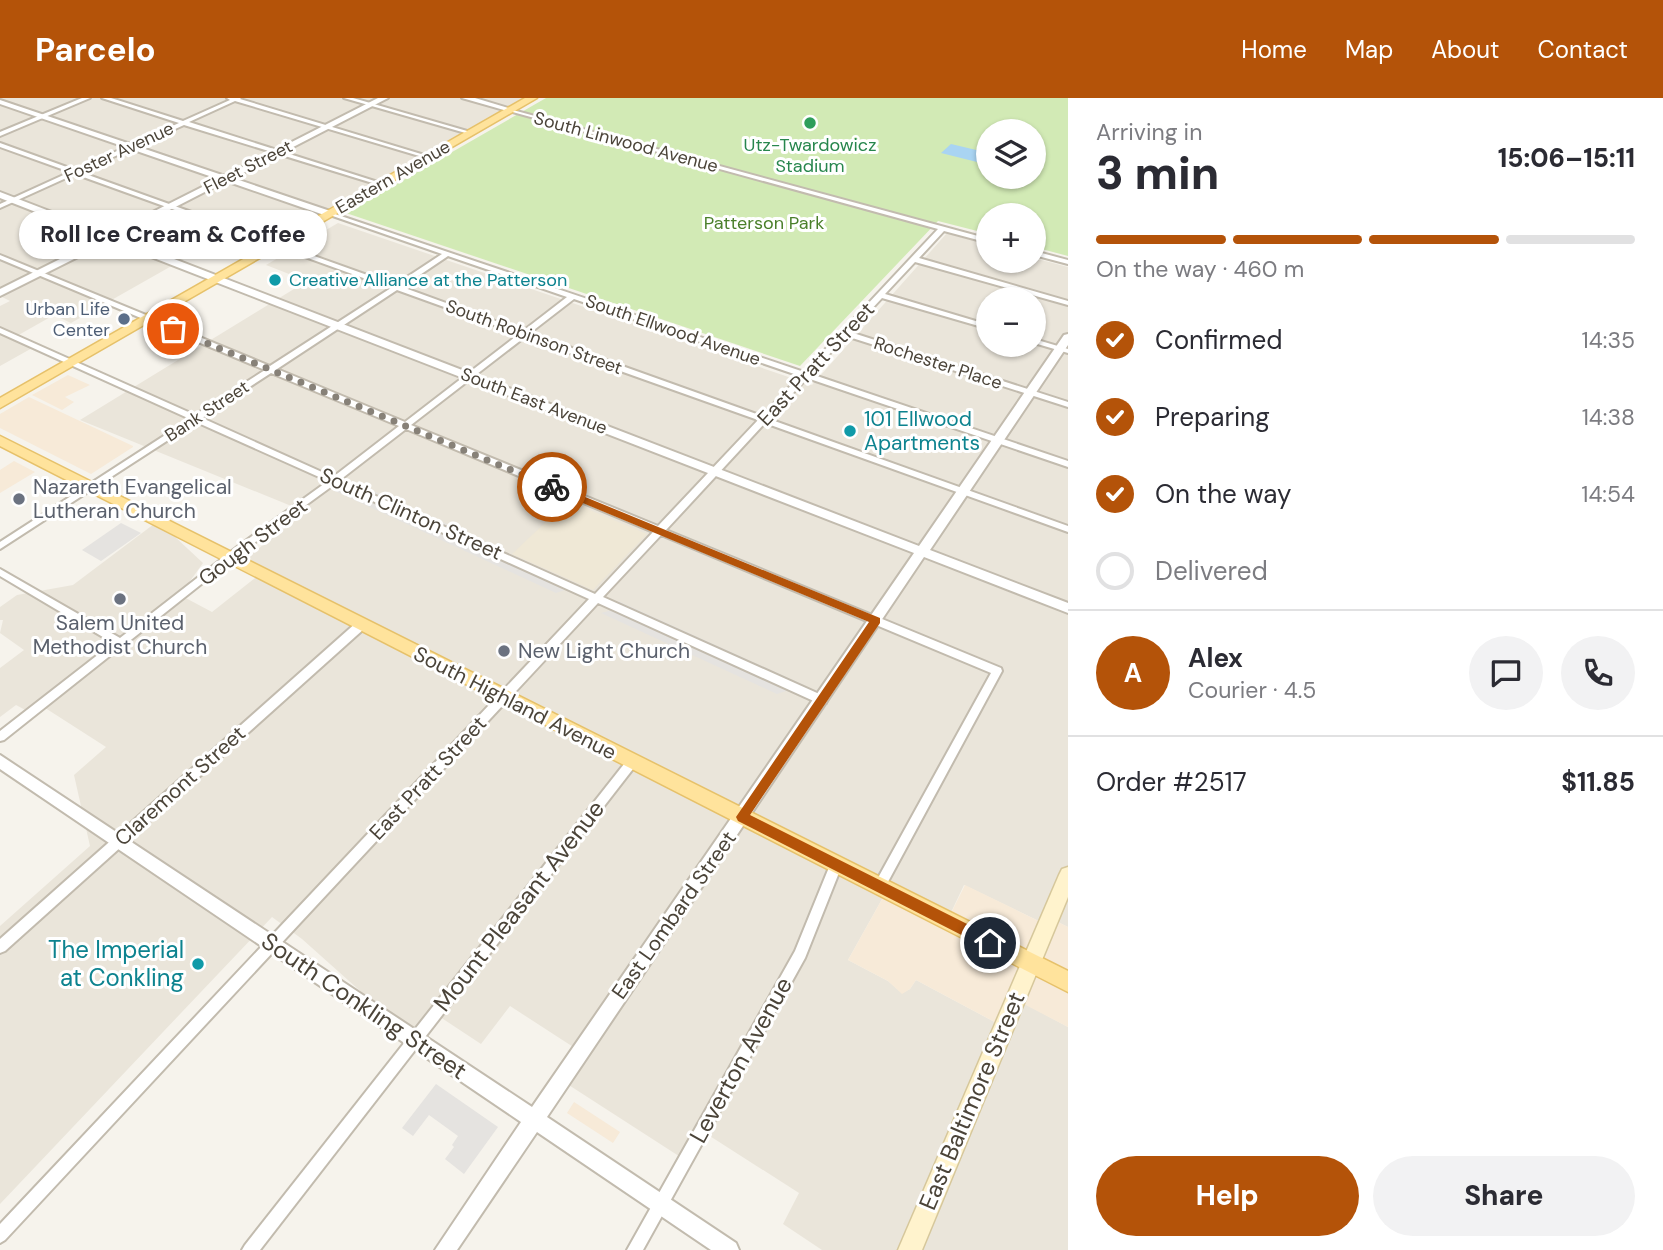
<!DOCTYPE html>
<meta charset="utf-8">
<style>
:root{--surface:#fff;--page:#f2f2f3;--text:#2b2b33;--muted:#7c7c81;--line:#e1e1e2;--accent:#b45309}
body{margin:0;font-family:"DM Sans",sans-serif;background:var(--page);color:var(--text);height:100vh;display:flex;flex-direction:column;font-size:26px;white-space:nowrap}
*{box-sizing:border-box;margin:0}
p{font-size:23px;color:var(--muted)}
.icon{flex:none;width:38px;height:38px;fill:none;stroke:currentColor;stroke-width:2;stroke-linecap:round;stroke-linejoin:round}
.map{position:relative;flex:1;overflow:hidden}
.sheet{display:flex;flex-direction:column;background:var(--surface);width:595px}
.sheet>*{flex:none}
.fabs{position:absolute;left:976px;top:21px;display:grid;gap:14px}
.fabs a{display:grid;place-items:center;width:70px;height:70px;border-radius:50%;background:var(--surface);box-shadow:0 2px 5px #0004;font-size:35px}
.pin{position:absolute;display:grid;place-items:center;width:60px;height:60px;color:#fff;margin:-30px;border:4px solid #fff;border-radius:50%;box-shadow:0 2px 7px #0007}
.courier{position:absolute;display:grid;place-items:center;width:70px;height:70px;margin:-35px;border:5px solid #b45309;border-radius:50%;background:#fff;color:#222;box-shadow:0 2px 9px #0007}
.bubble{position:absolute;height:49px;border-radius:24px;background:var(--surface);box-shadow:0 2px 5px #0004;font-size:23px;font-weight:800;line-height:49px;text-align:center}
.overview em{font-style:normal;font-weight:800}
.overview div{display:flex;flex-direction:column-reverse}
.overview{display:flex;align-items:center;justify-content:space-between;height:119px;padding:0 28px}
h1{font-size:46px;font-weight:800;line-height:52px}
.bar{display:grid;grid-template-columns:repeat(4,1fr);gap:10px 7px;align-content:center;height:84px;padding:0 28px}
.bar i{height:9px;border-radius:5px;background:var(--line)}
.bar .active{background:var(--accent)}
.bar p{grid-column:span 4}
.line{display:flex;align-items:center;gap:18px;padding:0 28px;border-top:2px solid var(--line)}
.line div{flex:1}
.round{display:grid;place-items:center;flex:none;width:74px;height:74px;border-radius:37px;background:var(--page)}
ol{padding:0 28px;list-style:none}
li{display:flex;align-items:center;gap:21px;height:77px}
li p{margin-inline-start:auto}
li .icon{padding:7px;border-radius:50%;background:var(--accent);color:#fff;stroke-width:4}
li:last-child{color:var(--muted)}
li i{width:38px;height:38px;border:4px solid var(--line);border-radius:50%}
.button{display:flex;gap:14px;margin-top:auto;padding:14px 28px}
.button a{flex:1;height:80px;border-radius:42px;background:var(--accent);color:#fff;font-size:28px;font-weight:800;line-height:80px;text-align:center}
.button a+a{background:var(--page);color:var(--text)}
header{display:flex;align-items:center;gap:42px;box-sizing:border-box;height:98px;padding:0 35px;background:var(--accent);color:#fff}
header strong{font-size:33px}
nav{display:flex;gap:38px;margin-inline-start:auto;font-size:24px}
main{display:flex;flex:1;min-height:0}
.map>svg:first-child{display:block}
</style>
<header>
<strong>Parcelo</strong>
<nav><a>Home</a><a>Map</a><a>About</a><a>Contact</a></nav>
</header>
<main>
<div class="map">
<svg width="1068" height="1152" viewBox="0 0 1068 1152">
<rect width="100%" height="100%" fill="#f6f3ec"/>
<!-- residential -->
<g fill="#eae5da" fill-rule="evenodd">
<path d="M 0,0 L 529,0 L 277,147 L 235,132 L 71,225 L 54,217 L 15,239 L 34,249 L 0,268 L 0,208 L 10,203 L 0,198 Z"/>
<path d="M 338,125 L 812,287 L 947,135 L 989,147 L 989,163 L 1034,163 L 1034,160 L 1068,169 L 1068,829 L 1050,820 L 1047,827 L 964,787 L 946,825 L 886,794 L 848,862 L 888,883 L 902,895 L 910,891 L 916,882 L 1004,929 L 1016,901 L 1068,929 L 1068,1152 L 822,1152 L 783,1126 L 799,1095 L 702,1033 L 685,1062 L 561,982 L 581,954 L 510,908 L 481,946 L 434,915 L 414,941 L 302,841 L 272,819 L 0,1106 L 0,828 L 90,748 L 74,677 L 106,649 L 39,606 L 29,614 L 16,607 L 0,619 L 0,570 L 24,552 L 0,535 L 3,522 L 0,522 L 0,509 L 17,497 L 73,487 L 158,423 L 203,465 L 180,497 L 212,514 L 260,476 L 243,466 L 254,454 L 306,414 L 80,322 L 307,183 L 266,167 ZM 989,201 L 1034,201 L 1034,247 L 989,247 Z"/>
</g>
<!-- commercial -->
<g fill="#f7ead8">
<path d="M 68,277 L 90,287 L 65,299 L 74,304 L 62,312 L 32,297 Z"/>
<path d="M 29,299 L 133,348 L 133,349 L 91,376 L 0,330 L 0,316 Z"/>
<path d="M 14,363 L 35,374 L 0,395 L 0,372 Z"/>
<path d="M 965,787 L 1047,827 L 1050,820 L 1068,829 L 1068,929 L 1016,902 L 1004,929 L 916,882 L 910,891 L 902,896 L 888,883 L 848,862 L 886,794 L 946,825 Z"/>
<path d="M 574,1004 L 620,1034 L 613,1045 L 567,1015 Z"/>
</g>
<!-- education -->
<path fill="#efe8d6" d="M 568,403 L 647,436 L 593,492 L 512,456 Z"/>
<!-- green -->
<path fill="#d2eab5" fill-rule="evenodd" d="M 546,0 L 1068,0 L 1068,158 L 1034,149 L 1034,117 L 989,117 L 989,136 L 938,123 L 800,268 L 346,115 ZM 989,33 L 1034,33 L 1034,79 L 989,79 Z"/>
<!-- parking -->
<g fill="#e5e3e0">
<path d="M 354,384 L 504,452 L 502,454 L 351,386 Z"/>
<path d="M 347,391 L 568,491 L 556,495 L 335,393 Z"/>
<path d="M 121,425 L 141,435 L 101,463 L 82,452 Z"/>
<path d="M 618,503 L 804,587 L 802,590 L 616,506 Z"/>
<path d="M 612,512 L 789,592 L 777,596 L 601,515 Z"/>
<path d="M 436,986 L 498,1029 L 464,1076 L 445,1061 L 454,1049 L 452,1047 L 458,1038 L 429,1017 L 413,1038 L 402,1030 Z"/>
</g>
<!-- water -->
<path fill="#a9d4f2" d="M 951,46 L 989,55 L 989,67 L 941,55 Z"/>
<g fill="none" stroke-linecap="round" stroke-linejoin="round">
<defs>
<g id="minor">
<path d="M 82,0 L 90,0 L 0,38 L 0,34 Z"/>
<path d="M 102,0 L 111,0 L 183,23 L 230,2 L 227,0 L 241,0 L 240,1 L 431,59 L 426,60 L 235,3 L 189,24 L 384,86 L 379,87 L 184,27 L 80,74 L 395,187 L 442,156 L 327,116 L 332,115 L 804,274 L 938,131 L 509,13 L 509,11 L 989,141 L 989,145 L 944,133 L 919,160 L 1068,203 L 1068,207 L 915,164 L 885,196 L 989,227 L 989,231 L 882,200 L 850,234 L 1068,304 L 1068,309 L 846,238 L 811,276 L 1068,363 L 1068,369 L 807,280 L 769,321 L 1068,428 L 1068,434 L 765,325 L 666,432 L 1001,570 L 1002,573 L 883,793 L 879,794 L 875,793 L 873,789 L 991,575 L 661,437 L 603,499 L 826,599 L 827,602 L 826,605 L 818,605 L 598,505 L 5,1142 L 0,1145 L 0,1126 L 589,501 L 335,386 L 243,453 L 127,545 L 126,549 L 121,549 L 4,642 L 0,643 L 0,633 L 113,545 L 0,478 L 0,471 L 120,540 L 237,449 L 328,383 L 196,324 L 0,451 L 0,444 L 190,321 L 0,235 L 0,230 L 195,317 L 265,272 L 0,161 L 0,157 L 270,268 L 391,190 L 75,76 L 0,110 L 0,106 L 70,74 L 0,49 L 0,45 L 75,72 L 179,25 ZM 448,158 L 567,199 L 523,233 L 402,189 ZM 397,192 L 519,236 L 405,324 L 277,271 ZM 574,201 L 800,278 L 762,318 L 530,235 ZM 525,239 L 758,322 L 658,428 L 411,327 ZM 271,275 L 399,328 L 333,379 L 202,320 ZM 406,331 L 653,434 L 595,496 L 340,382 Z"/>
<path d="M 344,0 L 353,0 L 474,35 L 469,36 Z"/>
<path d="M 1034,153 L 1068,162 L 1068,166 L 1034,157 Z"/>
<path d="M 1034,241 L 1068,251 L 1068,255 L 1034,245 Z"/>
<path d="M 361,523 L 366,527 L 365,530 L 5,853 L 0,855 L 0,841 L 357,524 Z"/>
<path d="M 632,660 L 636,661 L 638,664 L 636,667 L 260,1152 L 242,1152 L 245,1147 L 628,661 Z"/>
<path d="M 836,762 L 840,763 L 842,767 L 805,860 L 643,1152 L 627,1152 L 795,853 L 830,767 L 832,763 Z"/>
</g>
<g id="tertiary">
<path d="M 378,0 L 388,0 L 233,80 L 333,114 L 333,118 L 327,118 L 226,83 L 117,139 L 919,448 L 1064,237 L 1068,236 L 1068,247 L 930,452 L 1068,505 L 1068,515 L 924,459 L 547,1019 L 736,1145 L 739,1152 L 711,1152 L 537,1034 L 457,1152 L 435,1152 L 521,1024 L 0,671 L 0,657 L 532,1009 L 914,455 L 110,143 L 0,198 L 0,191 L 102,140 L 0,100 L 0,94 L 109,136 L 218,81 L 0,6 L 0,2 L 225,78 Z"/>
<path d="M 462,0 L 475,0 L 515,12 L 511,14 Z"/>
</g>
<path id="secondary" d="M 1068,769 L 1068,799 L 922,1152 L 898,1152 L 1059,777 L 1062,771 Z"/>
<g id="primary">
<path d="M 525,0 L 537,0 L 0,310 L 0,300 Z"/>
<path d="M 0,338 L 1068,873 L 1068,894 L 0,348 Z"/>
</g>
</defs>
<!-- minor casing -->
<use href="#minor" stroke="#c2bbae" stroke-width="4"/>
<!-- tertiary casing -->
<use href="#tertiary" stroke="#c2bbae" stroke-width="4"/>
<!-- secondary casing -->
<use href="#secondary" stroke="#d6c79b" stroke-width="3"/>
<!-- primary casing -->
<use href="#primary" stroke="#e6c16a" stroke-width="3"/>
<!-- minor -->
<use href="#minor" fill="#fff" fill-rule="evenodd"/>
<!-- tertiary -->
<use href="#tertiary" fill="#fff" fill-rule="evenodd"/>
<!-- secondary -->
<use href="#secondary" fill="#fff3cd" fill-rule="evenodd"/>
<!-- primary -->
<use href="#primary" fill="#ffe39c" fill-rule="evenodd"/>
</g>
<!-- route -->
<path fill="#b45309" d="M 549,387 L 556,387 L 880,520 L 880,525 L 750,717 L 995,840 L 995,849 L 985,849 L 738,723 L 736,719 L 869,524 L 549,391 Z"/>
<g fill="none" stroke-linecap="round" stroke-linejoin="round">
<!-- done -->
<path stroke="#878178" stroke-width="7" stroke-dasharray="0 12.6" d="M 173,231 L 552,389"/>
</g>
<!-- markers -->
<circle fill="#2e9e5b" stroke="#fff" stroke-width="2.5" cx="810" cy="25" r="7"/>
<g fill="#0f9aa8" stroke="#fff" stroke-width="2.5">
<circle cx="275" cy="182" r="7"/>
<circle cx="850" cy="333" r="7"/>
<circle cx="198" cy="866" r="7"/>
</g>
<circle fill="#5c6f8a" stroke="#fff" stroke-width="2.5" cx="124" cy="221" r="7"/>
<g fill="#6b7280" stroke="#fff" stroke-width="2.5">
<circle cx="19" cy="401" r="7"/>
<circle cx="120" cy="501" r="7"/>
<circle cx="504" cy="553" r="7"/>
</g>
<g text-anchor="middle" stroke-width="6" stroke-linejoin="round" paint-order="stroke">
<!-- far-street labels -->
<g font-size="18" fill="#4b4439" stroke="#fff">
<text transform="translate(626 44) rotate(15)" y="6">South Linwood Avenue</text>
<text transform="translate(119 54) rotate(-25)" y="6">Foster Avenue</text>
<text transform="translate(248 69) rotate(-27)" y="6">Fleet Street</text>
<text transform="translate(393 79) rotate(-30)" y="6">Eastern Avenue</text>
<text transform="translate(673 232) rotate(19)" y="6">South Ellwood Avenue</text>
<text transform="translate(534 239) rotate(20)" y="6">South Robinson Street</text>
<text transform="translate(938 265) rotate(18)" y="6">Rochester Place</text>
<text transform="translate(534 303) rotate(21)" y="6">South East Avenue</text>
<text transform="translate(207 313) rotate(-33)" y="6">Bank Street</text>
</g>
<!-- far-leisure labels -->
<g font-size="18" fill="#27864d" stroke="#fff">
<text x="810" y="53">Utz-Twardowicz<tspan x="810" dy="21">Stadium</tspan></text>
</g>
<!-- far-park labels -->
<g font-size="18" fill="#4a7f2a" stroke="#fff">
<text x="764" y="131">Patterson Park</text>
</g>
<!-- far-culture labels -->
<g font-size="18" fill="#0d838f" stroke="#fff" text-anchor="start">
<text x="289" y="188">Creative Alliance at the Patterson</text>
</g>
<!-- far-service labels -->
<g font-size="18" fill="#4e5e75" stroke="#fff" text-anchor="end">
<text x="110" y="217">Urban Life<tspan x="110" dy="21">Center</tspan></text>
</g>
<!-- street labels -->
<g font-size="21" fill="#4b4439" stroke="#fff">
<text transform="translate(816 266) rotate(-47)" y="7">East Pratt Street</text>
<text transform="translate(411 416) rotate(24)" y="7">South Clinton Street</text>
<text transform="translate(253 444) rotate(-37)" y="7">Gough Street</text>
<text transform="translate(515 605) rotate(27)" y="7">South Highland Avenue</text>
<text transform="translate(428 680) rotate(-47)" y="7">East Pratt Street</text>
<text transform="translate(180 688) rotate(-42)" y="7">Claremont Street</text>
<text transform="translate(674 817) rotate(-55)" y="7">East Lombard Street</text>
</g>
<!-- culture labels -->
<g font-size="21" fill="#0d838f" stroke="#fff" text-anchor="start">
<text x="864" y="328">101 Ellwood<tspan x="864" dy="24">Apartments</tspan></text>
</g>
<!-- worship labels -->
<g font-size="21" fill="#5b616d" stroke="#fff" text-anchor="start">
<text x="33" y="396">Nazareth Evangelical<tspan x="33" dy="24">Lutheran Church</tspan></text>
<text x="120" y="532" text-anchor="middle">Salem United<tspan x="120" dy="24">Methodist Church</tspan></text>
<text x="518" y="560">New Light Church</text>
</g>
<!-- near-street labels -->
<g font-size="24" fill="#4b4439" stroke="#fff">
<text transform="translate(519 808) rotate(-52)" y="8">Mount Pleasant Avenue</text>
<text transform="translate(364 908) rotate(34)" y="8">South Conkling Street</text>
<text transform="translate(741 962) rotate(-61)" y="8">Leverton Avenue</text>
<text transform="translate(972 1003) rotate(-67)" y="8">East Baltimore Street</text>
</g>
<!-- near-culture labels -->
<g font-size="24" fill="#0d838f" stroke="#fff" text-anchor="end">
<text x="184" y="860">The Imperial<tspan x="184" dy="28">at Conkling</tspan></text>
</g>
</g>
</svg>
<div class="fabs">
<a><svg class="icon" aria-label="layers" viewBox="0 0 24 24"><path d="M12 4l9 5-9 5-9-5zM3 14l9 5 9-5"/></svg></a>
<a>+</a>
<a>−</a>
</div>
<div class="pin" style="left:173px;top:231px;background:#ea580c"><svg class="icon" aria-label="bag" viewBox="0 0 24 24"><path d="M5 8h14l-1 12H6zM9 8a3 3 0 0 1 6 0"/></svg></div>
<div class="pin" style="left:990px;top:845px;background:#1f2937"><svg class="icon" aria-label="home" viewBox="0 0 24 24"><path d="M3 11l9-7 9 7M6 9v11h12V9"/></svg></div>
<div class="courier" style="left:552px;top:389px"><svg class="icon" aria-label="bike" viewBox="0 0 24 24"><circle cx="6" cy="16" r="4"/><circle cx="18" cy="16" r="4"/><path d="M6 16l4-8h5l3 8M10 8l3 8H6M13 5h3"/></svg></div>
<div class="bubble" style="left:19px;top:112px;width:308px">Roll Ice Cream &amp; Coffee</div>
</div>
<section class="sheet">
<div class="overview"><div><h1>3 min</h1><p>Arriving in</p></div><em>15:06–15:11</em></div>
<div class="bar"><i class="active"></i><i class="active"></i><i class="active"></i><i></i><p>On the way · 460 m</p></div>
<ol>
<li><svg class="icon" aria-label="check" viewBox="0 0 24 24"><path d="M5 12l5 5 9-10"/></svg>Confirmed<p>14:35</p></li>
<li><svg class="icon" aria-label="check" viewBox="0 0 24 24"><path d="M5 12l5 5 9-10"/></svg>Preparing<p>14:38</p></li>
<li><svg class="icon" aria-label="check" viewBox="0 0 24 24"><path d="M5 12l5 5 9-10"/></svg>On the way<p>14:54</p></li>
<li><i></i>Delivered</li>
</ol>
<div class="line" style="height:126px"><b class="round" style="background:var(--accent);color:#fff">A</b><div><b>Alex</b><p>Courier · 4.5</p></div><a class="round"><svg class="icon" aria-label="chat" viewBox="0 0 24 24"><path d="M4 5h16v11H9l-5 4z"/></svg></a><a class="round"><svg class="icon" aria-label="phone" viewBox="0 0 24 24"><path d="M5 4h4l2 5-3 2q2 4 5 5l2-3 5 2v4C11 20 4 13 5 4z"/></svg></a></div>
<div class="line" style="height:91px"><div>Order #2517</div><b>$11.85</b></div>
<div class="button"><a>Help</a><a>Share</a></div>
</section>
</main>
